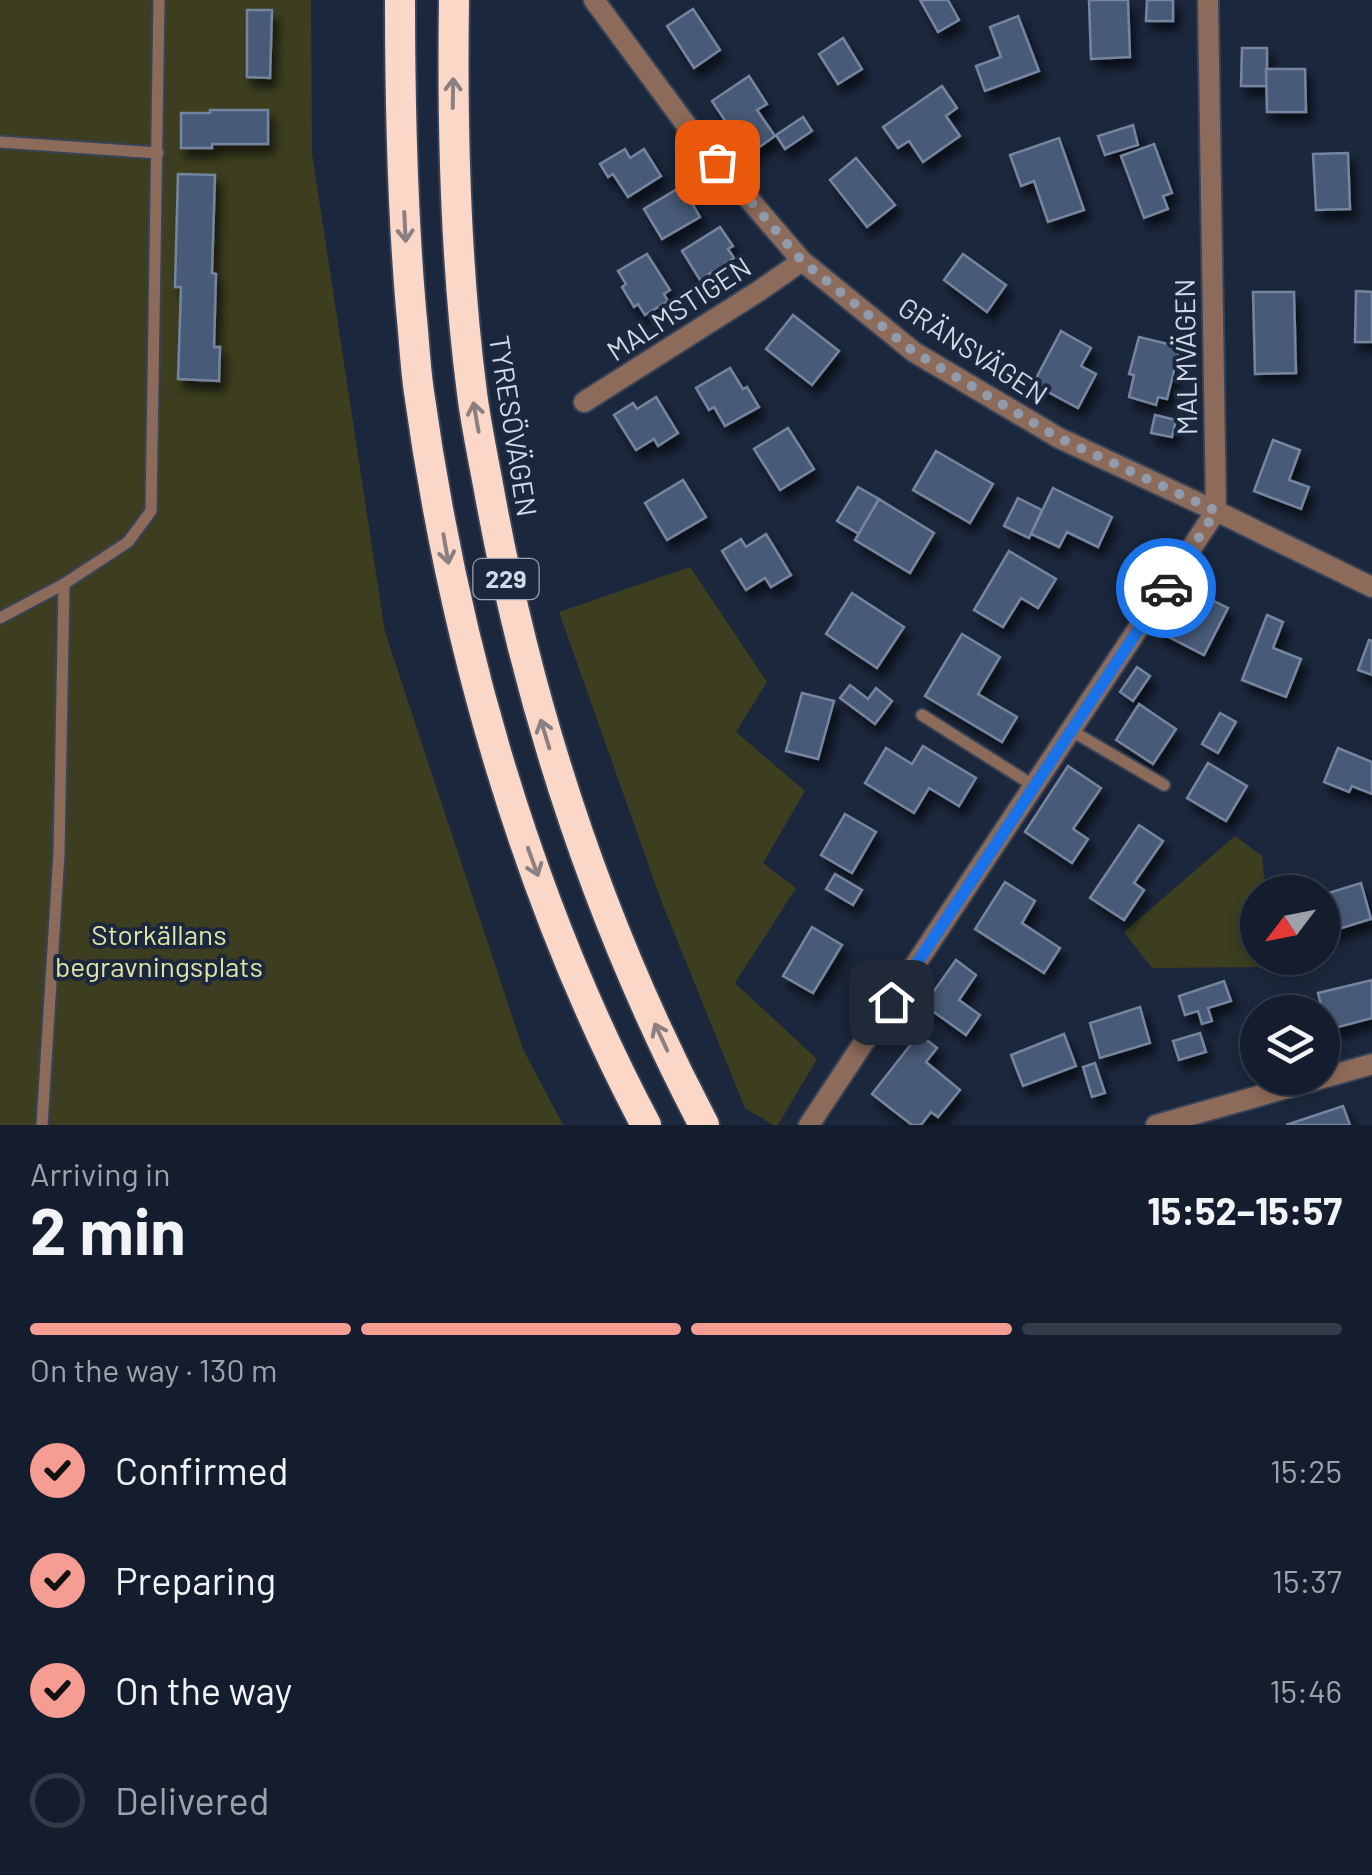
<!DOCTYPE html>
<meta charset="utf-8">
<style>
:root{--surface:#141d2d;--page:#212a39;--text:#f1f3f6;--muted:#9da2aa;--line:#333b49;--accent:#f59c93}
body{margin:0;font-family:Barlow,sans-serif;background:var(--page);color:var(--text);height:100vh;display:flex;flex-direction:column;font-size:38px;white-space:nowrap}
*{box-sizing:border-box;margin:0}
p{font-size:32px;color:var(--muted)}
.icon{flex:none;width:55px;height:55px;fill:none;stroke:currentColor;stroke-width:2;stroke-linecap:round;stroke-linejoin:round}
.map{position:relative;height:1125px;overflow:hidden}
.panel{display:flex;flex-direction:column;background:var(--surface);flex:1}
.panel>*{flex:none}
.needle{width:65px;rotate:238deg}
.tools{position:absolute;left:1240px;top:875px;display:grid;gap:20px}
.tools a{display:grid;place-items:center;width:100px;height:100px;border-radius:50%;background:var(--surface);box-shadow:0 5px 15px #0003,0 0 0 2px var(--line);font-size:50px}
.pin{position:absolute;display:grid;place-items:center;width:85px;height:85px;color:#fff;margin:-42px;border-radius:20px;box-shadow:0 5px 15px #0006}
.courier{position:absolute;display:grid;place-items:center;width:100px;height:100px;margin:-50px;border:8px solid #1a73e8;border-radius:50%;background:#fff;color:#222;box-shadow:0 2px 12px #0007}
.overview em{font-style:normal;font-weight:700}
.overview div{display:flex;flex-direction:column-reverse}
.overview{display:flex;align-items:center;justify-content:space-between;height:170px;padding:0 30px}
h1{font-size:65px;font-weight:700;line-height:75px}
.bar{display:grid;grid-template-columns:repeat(4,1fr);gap:15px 10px;align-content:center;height:120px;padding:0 30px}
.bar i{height:12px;border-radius:8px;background:var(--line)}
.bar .active{background:var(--accent)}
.bar p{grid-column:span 4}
ol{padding:0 30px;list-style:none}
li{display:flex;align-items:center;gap:30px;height:110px}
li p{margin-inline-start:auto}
li .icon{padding:10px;border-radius:50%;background:var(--accent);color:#111;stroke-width:4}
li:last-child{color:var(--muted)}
li i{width:55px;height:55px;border:5px solid var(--line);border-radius:50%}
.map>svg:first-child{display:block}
</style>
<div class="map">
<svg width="1372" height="1125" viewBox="0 0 1372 1125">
<defs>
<filter id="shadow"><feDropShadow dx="5.5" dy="9" stdDeviation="5" flood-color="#0009"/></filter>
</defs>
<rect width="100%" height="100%" fill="#1b273c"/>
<!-- green -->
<g fill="#3c3e1f">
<path d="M 0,0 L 311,0 L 312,153 L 385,632 L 523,1049 L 563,1125 L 0,1125 Z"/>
<path d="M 690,567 L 767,682 L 736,732 L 805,791 L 763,863 L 796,888 L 735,983 L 817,1059 L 778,1125 L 773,1125 L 745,1108 L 662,903 L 559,612 Z"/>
<path d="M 1235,836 L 1262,856 L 1266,892 L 1258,892 L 1258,958 L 1273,958 L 1274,967 L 1152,968 L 1124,932 Z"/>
</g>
<!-- building -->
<g fill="#475a77" stroke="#76859e" stroke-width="2.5" filter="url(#shadow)">
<path d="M 920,0 L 948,0 L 959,20 L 938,32 Z"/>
<path d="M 1089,0 L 1128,0 L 1130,57 L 1091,59 Z"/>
<path d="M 1147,0 L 1173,0 L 1173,21 L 1146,21 Z"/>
<path d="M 693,9 L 720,50 L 694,68 L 667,26 Z"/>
<path d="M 247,10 L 272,10 L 270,78 L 247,77 Z"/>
<path d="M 1018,16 L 1039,71 L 985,91 L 976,66 L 1001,57 L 990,27 Z"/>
<path d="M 843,38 L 862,69 L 838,84 L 819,54 Z"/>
<path d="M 1242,48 L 1267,48 L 1267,86 L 1241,86 Z"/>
<path d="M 1266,69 L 1305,69 L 1306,112 L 1267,112 Z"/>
<path d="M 749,76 L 767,104 L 757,110 L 775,136 L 748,155 L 712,101 Z"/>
<path d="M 942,86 L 957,108 L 946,116 L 960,136 L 923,162 L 909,141 L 898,148 L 883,127 Z"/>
<path d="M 210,110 L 268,110 L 268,144 L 212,144 L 212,148 L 181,148 L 181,113 L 210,113 Z"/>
<path d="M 803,117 L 812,131 L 785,149 L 776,135 Z"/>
<path d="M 1133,125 L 1138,145 L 1105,155 L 1098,136 Z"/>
<path d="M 1059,138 L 1084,210 L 1048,222 L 1034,181 L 1021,186 L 1010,155 Z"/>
<path d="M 1154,144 L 1172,193 L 1163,196 L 1168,209 L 1144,218 L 1121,156 Z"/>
<path d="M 625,149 L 630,158 L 644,149 L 661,176 L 628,197 L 613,174 L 608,177 L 600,164 Z"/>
<path d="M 1348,153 L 1350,209 L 1316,210 L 1313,154 Z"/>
<path d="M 856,158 L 895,205 L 867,227 L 830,180 Z"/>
<path d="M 178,174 L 215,175 L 212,273 L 216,274 L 214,347 L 220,347 L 219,381 L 178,379 L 181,287 L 175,287 Z"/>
<path d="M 682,186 L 700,217 L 662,239 L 644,209 Z"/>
<path d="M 720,227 L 733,246 L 728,249 L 734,258 L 700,280 L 682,251 Z"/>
<path d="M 647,254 L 670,290 L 664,294 L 668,301 L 645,315 L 638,304 L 634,307 L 622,287 L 626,284 L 618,271 Z"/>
<path d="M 963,254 L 1006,285 L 987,312 L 944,280 Z"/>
<path d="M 1356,291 L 1372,292 L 1372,342 L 1355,342 Z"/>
<path d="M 1253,292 L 1294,292 L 1296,373 L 1255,374 Z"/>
<path d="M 793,315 L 839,351 L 812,385 L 766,349 Z"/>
<path d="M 1061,331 L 1091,348 L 1081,366 L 1096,374 L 1078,408 L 1033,384 Z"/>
<path d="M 1139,337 L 1180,347 L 1167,399 L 1158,397 L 1156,405 L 1129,397 L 1134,375 L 1129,374 Z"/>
<path d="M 730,368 L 743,389 L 747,387 L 759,407 L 725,426 L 714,407 L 709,410 L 696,388 Z"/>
<path d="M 656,397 L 678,433 L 658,446 L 654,439 L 636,450 L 614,415 L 633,403 L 637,409 Z"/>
<path d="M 1155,415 L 1176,420 L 1172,437 L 1151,433 Z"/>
<path d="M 788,428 L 814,469 L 780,490 L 754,449 Z"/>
<path d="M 1273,440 L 1300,450 L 1289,480 L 1309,487 L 1301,509 L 1254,491 Z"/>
<path d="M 936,451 L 993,484 L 970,523 L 913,490 Z"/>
<path d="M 683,480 L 706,517 L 667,540 L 645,503 Z"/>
<path d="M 858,487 L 879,499 L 859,534 L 837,521 Z"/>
<path d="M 1053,488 L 1112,517 L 1098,547 L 1067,532 L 1059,547 L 1031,534 Z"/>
<path d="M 1018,498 L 1042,510 L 1029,538 L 1004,526 Z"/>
<path d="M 879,499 L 934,533 L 910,573 L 855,540 Z"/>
<path d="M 766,534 L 791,575 L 771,587 L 765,578 L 746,590 L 722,551 L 741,539 L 746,547 Z"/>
<path d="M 1009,551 L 1056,579 L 1038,608 L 1021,598 L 1003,627 L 974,610 Z"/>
<path d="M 1182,585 L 1228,608 L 1204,655 L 1159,632 Z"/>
<path d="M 852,593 L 904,627 L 877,668 L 826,634 Z"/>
<path d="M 1267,615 L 1283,622 L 1273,648 L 1301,659 L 1286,697 L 1242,680 Z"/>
<path d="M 962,634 L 1000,657 L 978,694 L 1017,717 L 1002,742 L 925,696 Z"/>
<path d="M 1369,640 L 1372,641 L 1372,675 L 1358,670 Z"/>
<path d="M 1137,667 L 1150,676 L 1133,701 L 1120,692 Z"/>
<path d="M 850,685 L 868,699 L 876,688 L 892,701 L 875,724 L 840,698 Z"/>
<path d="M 802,693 L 834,701 L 818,759 L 786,751 Z"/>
<path d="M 1139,704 L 1176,729 L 1153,764 L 1116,740 Z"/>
<path d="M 1220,713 L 1236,722 L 1218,753 L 1202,744 Z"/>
<path d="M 923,746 L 976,778 L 959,806 L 929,788 L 914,813 L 865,783 L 886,748 L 912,764 Z"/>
<path d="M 1338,748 L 1372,762 L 1372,794 L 1352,786 L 1349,792 L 1324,782 Z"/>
<path d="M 1208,763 L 1247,786 L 1226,821 L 1187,798 Z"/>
<path d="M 1068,766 L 1101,788 L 1073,829 L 1088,839 L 1072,863 L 1025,832 Z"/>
<path d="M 845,814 L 876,832 L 852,873 L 821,855 Z"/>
<path d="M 1139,825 L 1163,841 L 1134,883 L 1144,890 L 1124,920 L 1090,898 Z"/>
<path d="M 835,874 L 862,890 L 853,905 L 826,889 Z"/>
<path d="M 1005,882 L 1035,901 L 1022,923 L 1060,948 L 1044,973 L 975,929 Z"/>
<path d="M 1361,883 L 1371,919 L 1322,934 L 1322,895 Z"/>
<path d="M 812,927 L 842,945 L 813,993 L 783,976 Z"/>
<path d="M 956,960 L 976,975 L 959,1000 L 980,1015 L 966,1035 L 924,1005 Z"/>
<path d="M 1372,980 L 1372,1018 L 1327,1030 L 1318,993 Z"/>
<path d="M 1224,981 L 1231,1001 L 1208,1008 L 1212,1021 L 1202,1024 L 1198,1011 L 1185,1015 L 1179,996 Z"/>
<path d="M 1140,1007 L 1150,1043 L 1100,1058 L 1090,1023 Z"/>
<path d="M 1200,1033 L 1206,1052 L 1179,1060 L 1173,1041 Z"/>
<path d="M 919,1034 L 937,1048 L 926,1062 L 960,1090 L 938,1117 L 931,1112 L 921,1125 L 912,1125 L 872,1094 Z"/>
<path d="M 1064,1034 L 1076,1066 L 1023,1086 L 1011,1055 Z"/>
<path d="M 1095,1063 L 1105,1093 L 1092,1097 L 1083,1067 Z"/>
<path d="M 1343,1106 L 1350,1125 L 1286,1125 Z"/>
</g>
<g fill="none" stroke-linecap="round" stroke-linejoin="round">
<defs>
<g id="service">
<path d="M 0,142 L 158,153"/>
<path d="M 0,618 L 64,584 L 128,542 L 151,511 L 159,0"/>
<path d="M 922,715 L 1034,786"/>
<path d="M 1072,731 L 1164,785"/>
<path d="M 42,1125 L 59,853 L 64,584"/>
</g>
<g id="minor">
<path d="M 594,0 L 693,134 L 802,261 L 914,352 L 1059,438 L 1216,511 L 1372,587"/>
<path d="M 584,402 L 759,291 L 802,261"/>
<path d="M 809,1125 L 1216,511 L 1208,0"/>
<path d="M 1156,1125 L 1372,1064"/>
</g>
<g id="motorway">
<path d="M 400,0 C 400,104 402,206 411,309 C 414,337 415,365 419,392 C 454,644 527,900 646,1125"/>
<path d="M 454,0 C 452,131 455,262 472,393 C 476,425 483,457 489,490 C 529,711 599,925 704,1125"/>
</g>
</defs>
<!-- service casing -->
<use href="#service" stroke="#384357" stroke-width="15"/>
<!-- minor casing -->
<use href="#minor" stroke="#384357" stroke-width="24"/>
<!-- motorway casing -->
<use href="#motorway" stroke="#384357" stroke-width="34"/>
<!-- service -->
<use href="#service" stroke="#8d6b5a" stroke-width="11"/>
<!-- minor -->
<use href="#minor" stroke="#8d6b5a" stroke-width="20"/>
<!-- motorway -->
<use href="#motorway" stroke="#fbd7c7" stroke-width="30"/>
</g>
<!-- one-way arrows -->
<defs><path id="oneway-shaft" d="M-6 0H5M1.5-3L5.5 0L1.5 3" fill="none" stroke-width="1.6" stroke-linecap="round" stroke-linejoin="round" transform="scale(2.5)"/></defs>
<g stroke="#8b7f82">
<use href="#oneway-shaft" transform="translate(453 93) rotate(-89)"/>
<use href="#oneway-shaft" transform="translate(405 227) rotate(87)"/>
<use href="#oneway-shaft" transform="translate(476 417) rotate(-100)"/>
<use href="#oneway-shaft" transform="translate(446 549) rotate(80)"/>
<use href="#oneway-shaft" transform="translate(545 734) rotate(-107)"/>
<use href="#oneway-shaft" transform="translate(533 862) rotate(70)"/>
<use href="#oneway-shaft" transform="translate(661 1037) rotate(-115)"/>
</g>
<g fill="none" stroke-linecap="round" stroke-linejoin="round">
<!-- done -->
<path stroke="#919bab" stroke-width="10" stroke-dasharray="0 18" d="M 717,162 L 802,261 L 914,352 L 1059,438 L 1216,511 L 1166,588"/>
<!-- route -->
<path stroke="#1a73e8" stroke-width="12" d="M 891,1002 L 1166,588"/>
</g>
<g text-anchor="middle" stroke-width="8" stroke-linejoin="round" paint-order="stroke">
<!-- shield labels -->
<rect fill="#1b273c" stroke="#9aa4b4" stroke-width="2.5" x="473.5" y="559" width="65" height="40" rx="8"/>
<g font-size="25" font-weight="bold" fill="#d0d9e7">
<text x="506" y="588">229</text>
</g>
<!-- street labels -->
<g font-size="28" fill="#d0d9e7" stroke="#1b273c">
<text transform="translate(679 309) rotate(-33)" y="10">MALMSTIGEN</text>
<text transform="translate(973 351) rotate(33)" y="10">GRÄNSVÄGEN</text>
<text transform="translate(1186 357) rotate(-91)" y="10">MALMVÄGEN</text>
<text transform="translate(513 426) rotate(81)" y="10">TYRESÖVÄGEN</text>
</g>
<!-- park labels -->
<g font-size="28" fill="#dfe4a4" stroke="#1b273c">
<text x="159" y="945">Storkällans<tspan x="159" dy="32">begravningsplats</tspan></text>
</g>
</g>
</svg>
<div class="tools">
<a><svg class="needle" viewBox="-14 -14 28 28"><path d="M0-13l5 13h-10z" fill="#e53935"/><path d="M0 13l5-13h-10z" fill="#9da2aa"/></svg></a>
<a><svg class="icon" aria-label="layers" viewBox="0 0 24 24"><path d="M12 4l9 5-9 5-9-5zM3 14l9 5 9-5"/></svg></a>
</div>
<div class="pin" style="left:717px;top:162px;background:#ea580c"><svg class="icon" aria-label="bag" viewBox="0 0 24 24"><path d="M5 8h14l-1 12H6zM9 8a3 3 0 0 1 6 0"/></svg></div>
<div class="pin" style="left:891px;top:1002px;background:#1f2937"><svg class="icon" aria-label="home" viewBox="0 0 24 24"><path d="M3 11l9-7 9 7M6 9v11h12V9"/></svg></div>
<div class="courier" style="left:1166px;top:588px"><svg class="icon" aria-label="car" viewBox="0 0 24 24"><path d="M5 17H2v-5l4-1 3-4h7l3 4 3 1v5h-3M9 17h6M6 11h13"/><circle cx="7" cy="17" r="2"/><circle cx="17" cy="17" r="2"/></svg></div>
</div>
<section class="panel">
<div class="overview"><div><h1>2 min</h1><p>Arriving in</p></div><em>15:52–15:57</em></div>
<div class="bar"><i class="active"></i><i class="active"></i><i class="active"></i><i></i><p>On the way · 130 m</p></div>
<ol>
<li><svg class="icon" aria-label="check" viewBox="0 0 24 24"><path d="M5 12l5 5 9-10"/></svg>Confirmed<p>15:25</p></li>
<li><svg class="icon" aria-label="check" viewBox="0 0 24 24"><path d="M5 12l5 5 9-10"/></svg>Preparing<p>15:37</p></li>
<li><svg class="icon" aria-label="check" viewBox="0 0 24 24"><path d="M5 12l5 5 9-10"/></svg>On the way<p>15:46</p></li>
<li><i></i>Delivered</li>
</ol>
</section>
